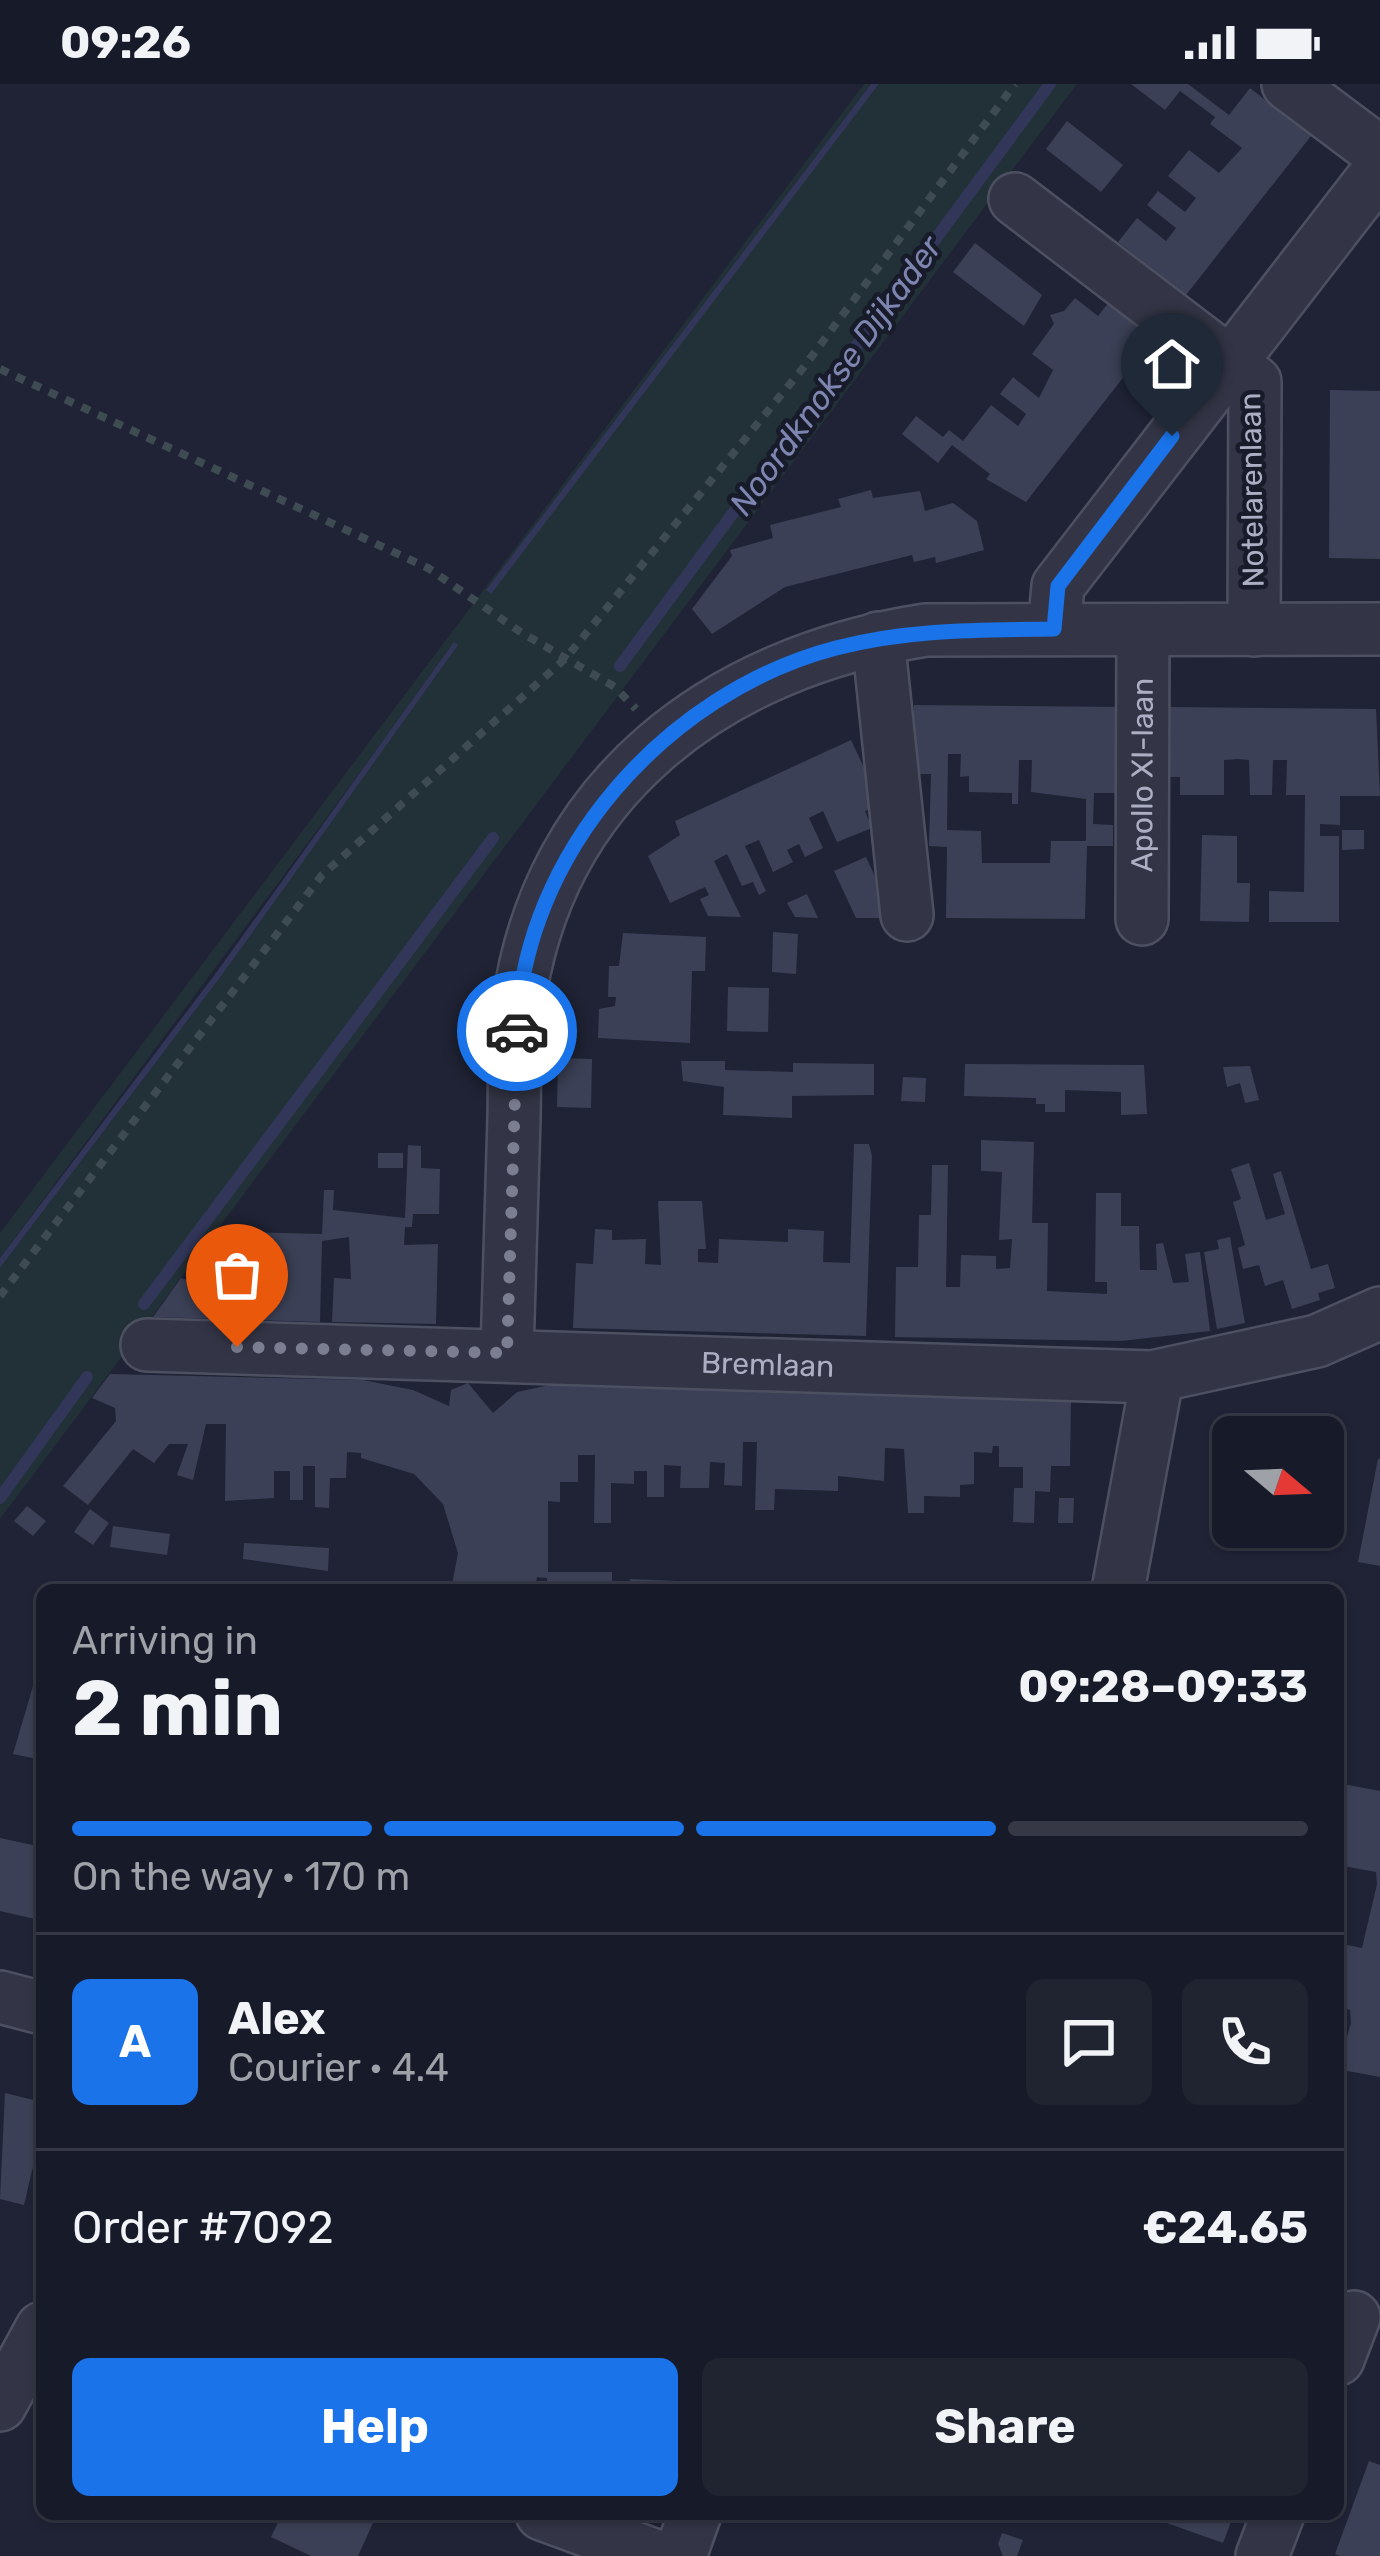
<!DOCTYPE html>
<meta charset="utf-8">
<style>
:root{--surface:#171a28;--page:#202330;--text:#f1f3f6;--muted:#9ea1a8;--line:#363845;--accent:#1a73e8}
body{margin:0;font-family:Rubik,sans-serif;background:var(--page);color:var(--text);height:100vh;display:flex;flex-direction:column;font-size:45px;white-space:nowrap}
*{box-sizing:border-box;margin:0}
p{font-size:39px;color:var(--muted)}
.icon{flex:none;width:66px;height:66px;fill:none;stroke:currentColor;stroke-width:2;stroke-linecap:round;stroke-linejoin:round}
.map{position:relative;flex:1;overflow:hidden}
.details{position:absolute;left:36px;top:1500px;width:1308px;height:936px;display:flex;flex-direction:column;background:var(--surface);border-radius:18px;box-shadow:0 3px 9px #0004,0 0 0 3px var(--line)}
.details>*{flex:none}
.needle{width:78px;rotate:109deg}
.tools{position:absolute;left:1212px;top:1332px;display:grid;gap:24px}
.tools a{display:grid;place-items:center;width:132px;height:132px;border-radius:18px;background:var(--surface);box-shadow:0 3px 9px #0004,0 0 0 3px var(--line);font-size:60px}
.pin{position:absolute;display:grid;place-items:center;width:102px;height:102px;color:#fff;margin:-123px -51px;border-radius:50% 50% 50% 0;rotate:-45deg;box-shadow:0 0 12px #0007}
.pin .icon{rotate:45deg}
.courier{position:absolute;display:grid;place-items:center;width:120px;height:120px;margin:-60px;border:9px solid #1a73e8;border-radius:50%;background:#fff;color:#222;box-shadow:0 3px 15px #0007}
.head em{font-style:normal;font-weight:700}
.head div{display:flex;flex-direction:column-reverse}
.head{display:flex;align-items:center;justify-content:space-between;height:204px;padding:0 36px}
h1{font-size:78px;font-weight:700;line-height:90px}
.bar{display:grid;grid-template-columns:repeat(4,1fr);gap:18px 12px;align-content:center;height:144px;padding:0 36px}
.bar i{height:15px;border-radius:9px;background:var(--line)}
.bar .on{background:var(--accent)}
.bar p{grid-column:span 4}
.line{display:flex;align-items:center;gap:30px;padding:0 36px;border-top:3px solid var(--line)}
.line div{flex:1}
.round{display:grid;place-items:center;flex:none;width:126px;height:126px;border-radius:18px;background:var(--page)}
.cta{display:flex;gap:24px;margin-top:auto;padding:24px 36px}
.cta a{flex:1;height:138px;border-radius:18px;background:var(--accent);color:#fff;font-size:48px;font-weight:700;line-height:138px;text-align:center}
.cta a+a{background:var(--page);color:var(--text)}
.status{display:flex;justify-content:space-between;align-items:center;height:84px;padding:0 60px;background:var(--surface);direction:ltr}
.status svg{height:33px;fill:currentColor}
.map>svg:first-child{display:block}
</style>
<div class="status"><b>09:26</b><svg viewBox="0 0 49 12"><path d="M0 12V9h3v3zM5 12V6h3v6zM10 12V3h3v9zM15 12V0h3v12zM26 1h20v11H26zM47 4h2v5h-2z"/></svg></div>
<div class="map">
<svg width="1380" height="2472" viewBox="0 0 1380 2472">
<rect width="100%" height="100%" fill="#1f2335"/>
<!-- green -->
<path fill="#223037" d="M 864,0 L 871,0 L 487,505 L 490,509 L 879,0 L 1077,0 L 0,1435 L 0,1184 L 222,891 L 456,559 L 0,1174 L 0,1149 Z"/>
<!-- water -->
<g fill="#32375a">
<path d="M 871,0 L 879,0 L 491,510 L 486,506 Z"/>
<path d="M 454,558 L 458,561 L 222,891 L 0,1184 L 0,1174 L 216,889 Z"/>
</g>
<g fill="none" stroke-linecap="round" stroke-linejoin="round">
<!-- stream -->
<g stroke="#32375a" stroke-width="12">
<path d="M 620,582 L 1050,0"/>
<path d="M 144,1220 L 493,754"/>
<path d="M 0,1414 L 87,1293"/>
</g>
</g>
<!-- building -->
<g fill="#3b4056" fill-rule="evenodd">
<path d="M 1131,0 L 1188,0 L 1229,31 L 1250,4 L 1311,52 L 1186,211 L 1118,158 L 1137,134 L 1166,157 L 1176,144 L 1147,121 L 1158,107 L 1185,128 L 1196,114 L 1168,92 L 1189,66 L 1219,89 L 1242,64 L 1210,40 L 1215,33 L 1180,7 L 1165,26 Z"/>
<path d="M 1067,37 L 1123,81 L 1101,108 L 1046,65 Z"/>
<path d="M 975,159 L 1042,211 L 1024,242 L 953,188 Z"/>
<path d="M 1075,214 L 1098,232 L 1109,218 L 1154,254 L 1026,418 L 986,395 L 990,390 L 952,361 L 938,379 L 902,350 L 916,332 L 943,353 L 949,346 L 963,357 L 991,321 L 1018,342 L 1026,330 L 1000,310 L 1013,293 L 1039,314 L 1053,286 L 1032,270 L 1054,240 L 1050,231 L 1064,227 Z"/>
<path d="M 1330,306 L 1380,307 L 1380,475 L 1329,474 Z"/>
<path d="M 871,406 L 873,414 L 920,407 L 925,427 L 953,419 L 977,437 L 984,466 L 936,479 L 935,473 L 914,478 L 912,471 L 785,503 L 712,550 L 692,525 L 732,472 L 730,466 L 773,454 L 770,441 L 841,423 L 838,415 Z"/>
<path d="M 914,621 L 1122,623 L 1121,709 L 1094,709 L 1093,740 L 1113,741 L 1113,762 L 1087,762 L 1085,835 L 946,834 L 947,763 L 929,762 L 931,690 L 914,690 ZM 948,670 L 961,670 L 960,693 L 969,692 L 969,708 L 1012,709 L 1012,720 L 1018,720 L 1019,676 L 1032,676 L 1031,708 L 1086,715 L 1086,757 L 1051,757 L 1050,779 L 982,779 L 981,747 L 947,746 Z"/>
<path d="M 1168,623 L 1376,625 L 1380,712 L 1340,712 L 1340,741 L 1320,740 L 1320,752 L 1339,752 L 1339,838 L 1269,838 L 1269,807 L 1304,808 L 1305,711 L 1286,711 L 1287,676 L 1273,676 L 1272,711 L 1250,711 L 1249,676 L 1237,675 L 1224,676 L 1224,711 L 1180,711 L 1180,693 L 1168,693 Z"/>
<path d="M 851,656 L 881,720 L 865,727 L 872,744 L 837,758 L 823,727 L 809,734 L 823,764 L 805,773 L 799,760 L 787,766 L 793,778 L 773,788 L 759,756 L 745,762 L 766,807 L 759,811 L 753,798 L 742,802 L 727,770 L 714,777 L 741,833 L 708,832 L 700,815 L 709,811 L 705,803 L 670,819 L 648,772 L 680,751 L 675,737 Z"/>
<path d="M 1342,746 L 1364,746 L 1364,765 L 1342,766 Z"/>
<path d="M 1202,751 L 1237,752 L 1237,799 L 1250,799 L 1249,838 L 1200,837 Z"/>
<path d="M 866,773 L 894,834 L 856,834 L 834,787 Z"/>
<path d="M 807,810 L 818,834 L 795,833 L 787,819 Z"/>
<path d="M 773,848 L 798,850 L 796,890 L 772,888 Z"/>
<path d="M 623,849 L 706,853 L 705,887 L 692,887 L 690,959 L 598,954 L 599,925 L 615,922 L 616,913 L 608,913 L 609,882 L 619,882 Z"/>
<path d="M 728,903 L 769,904 L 768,948 L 727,947 Z"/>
<path d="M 558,974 L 592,975 L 591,1024 L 557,1023 Z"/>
<path d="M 681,977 L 725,977 L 725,986 L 793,988 L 793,979 L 874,980 L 874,1011 L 792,1012 L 792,1034 L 723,1031 L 724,1003 L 683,997 Z"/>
<path d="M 965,980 L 1144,981 L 1147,1030 L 1121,1031 L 1121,1008 L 1065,1006 L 1065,1028 L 1045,1028 L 1045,1020 L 1036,1020 L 1036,1014 L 964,1012 Z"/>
<path d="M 1250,982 L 1259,1016 L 1245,1019 L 1240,999 L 1227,1003 L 1223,983 Z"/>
<path d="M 903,993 L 926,994 L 925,1018 L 901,1017 Z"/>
<path d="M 981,1056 L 1034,1058 L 1032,1139 L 1048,1139 L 1047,1207 L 1107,1210 L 1107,1198 L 1095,1198 L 1096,1109 L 1121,1109 L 1121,1142 L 1139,1142 L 1140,1186 L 1157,1186 L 1156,1160 L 1163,1159 L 1173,1199 L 1189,1198 L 1185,1170 L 1200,1168 L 1210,1247 L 1121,1257 L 895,1253 L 896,1183 L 918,1183 L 919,1131 L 931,1131 L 932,1081 L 948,1081 L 946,1203 L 960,1203 L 961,1171 L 996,1172 L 996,1185 L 1010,1184 L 1012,1155 L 999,1156 L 1002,1088 L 981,1087 Z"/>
<path d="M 854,1060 L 869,1060 L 872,1072 L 866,1252 L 573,1244 L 576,1179 L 593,1180 L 595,1145 L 612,1146 L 612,1156 L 646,1155 L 645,1180 L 661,1181 L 658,1117 L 702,1117 L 706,1165 L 698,1165 L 698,1178 L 718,1179 L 719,1155 L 788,1158 L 788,1145 L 824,1147 L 823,1178 L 850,1179 Z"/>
<path d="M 408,1061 L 421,1062 L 421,1084 L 440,1085 L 439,1130 L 413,1130 L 412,1143 L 405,1143 L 404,1161 L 438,1160 L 436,1240 L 332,1238 L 334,1194 L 351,1195 L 349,1153 L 322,1157 L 320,1238 L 153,1233 L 181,1194 L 190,1197 L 216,1165 L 241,1165 L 240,1148 L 322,1150 L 324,1106 L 334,1106 L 333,1126 L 405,1134 Z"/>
<rect x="378" y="1069" width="25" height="15"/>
<path d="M 1249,1079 L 1266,1136 L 1285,1130 L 1273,1090 L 1281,1087 L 1311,1185 L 1328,1180 L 1335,1204 L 1318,1209 L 1320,1216 L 1292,1225 L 1283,1196 L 1265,1202 L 1259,1181 L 1243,1185 L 1238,1164 L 1245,1161 L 1233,1118 L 1241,1115 L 1231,1085 Z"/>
<path d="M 1230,1153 L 1245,1239 L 1217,1245 L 1204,1168 L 1219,1165 L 1217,1156 Z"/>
<path d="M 110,1290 L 363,1296 L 413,1306 L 449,1322 L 451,1306 L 468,1299 L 493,1329 L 517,1308 L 550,1301 L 1071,1315 L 1070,1382 L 1051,1382 L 1050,1408 L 1035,1407 L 1034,1439 L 1013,1438 L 1014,1404 L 1023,1404 L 1023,1383 L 999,1383 L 999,1362 L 993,1362 L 992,1369 L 974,1368 L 974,1400 L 960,1401 L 960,1413 L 924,1412 L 924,1429 L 908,1429 L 904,1365 L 885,1364 L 884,1397 L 838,1392 L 838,1407 L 775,1405 L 774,1426 L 755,1426 L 757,1358 L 743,1358 L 742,1402 L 724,1401 L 725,1379 L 710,1378 L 709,1404 L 680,1404 L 681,1382 L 664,1381 L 664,1413 L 647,1413 L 647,1387 L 634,1387 L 634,1400 L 611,1399 L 611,1439 L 594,1439 L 595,1371 L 578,1371 L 578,1398 L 560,1398 L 560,1418 L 548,1417 L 548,1488 L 612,1488 L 612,1506 L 547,1506 L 547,1494 L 537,1493 L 535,1506 L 451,1506 L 458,1469 L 443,1420 L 414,1390 L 361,1374 L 361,1369 L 347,1368 L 346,1394 L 330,1394 L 329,1424 L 315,1423 L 315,1382 L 303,1382 L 303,1416 L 290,1416 L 290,1387 L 274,1387 L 274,1414 L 225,1417 L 226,1340 L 206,1340 L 193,1396 L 177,1391 L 188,1360 L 169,1360 L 154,1379 L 133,1365 L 88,1421 L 63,1402 L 116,1337 L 115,1324 L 92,1314 Z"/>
<path d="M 1378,1375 L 1380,1375 L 1380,1482 L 1358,1478 Z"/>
<path d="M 1059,1414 L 1074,1414 L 1073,1439 L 1058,1439 Z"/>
<path d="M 27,1422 L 46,1437 L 33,1452 L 14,1437 Z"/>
<path d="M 90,1425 L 109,1439 L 93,1461 L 74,1448 Z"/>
<path d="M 113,1442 L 170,1450 L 167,1471 L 110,1463 Z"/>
<path d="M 244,1459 L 329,1464 L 328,1487 L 243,1475 Z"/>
<path d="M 630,1495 L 677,1497 L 676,1506 L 629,1506 Z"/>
<path d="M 33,1602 L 42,1604 L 42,1676 L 13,1670 Z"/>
<path d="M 1338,1699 L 1380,1707 L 1380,1993 L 1342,1986 L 1340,1976 L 1351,1939 L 1350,1926 L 1338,1923 L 1347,1861 L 1362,1864 L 1377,1800 L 1376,1788 L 1338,1781 Z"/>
<path d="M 0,1754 L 42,1763 L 35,1835 L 0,1827 Z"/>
<path d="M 5,2009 L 42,2018 L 42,2044 L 24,2121 L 0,2115 Z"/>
<path d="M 1369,2377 L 1380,2381 L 1380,2472 L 1340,2472 L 1335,2470 Z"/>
<path d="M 282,2430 L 377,2430 L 358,2472 L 311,2472 L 271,2453 Z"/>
<path d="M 1163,2430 L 1234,2430 L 1223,2459 L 1161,2437 Z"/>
<path d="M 1002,2449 L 1023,2456 L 1017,2472 L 1003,2472 L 998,2460 Z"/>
</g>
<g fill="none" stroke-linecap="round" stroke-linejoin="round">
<defs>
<g id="minor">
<path d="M 1288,0 L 1380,69"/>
<path d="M 1015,115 L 1255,298 L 1254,546"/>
<path d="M 1054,545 L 1058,502 L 1380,85"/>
<path d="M 878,554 L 907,831"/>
<path id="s1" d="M 1142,835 L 1143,547"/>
<path id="s2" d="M 147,1261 L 1152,1293 L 1317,1257 L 1380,1229"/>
<path d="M 507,1269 C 509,1191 512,1112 514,1033 C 515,997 513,959 518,924 C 547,703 718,578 926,546 L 1380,545"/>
<path d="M 1118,1506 L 1154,1311 L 1152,1293"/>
<path d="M 0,1913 L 42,1924"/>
<path d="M 1338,2275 L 1354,2233"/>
<path d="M 0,2321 L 42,2244"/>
<path d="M 542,2430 L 656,2472"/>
<path d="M 680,2472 L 695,2430"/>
<path d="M 1262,2472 L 1278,2430"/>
</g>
</defs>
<!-- minor casing -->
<use href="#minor" stroke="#4d5061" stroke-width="56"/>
<!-- path -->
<g stroke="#3f4b53" stroke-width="8" stroke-dasharray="9 9" stroke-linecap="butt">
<path d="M 0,285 L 428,484 L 519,547 L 615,603 L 636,625"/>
<path d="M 0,1212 L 322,791 L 566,574 L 803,284 L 1015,0"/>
</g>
<!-- minor -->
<use href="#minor" stroke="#333546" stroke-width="51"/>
</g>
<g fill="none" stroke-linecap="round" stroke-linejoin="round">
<!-- done -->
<path stroke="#7b7e91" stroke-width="12" stroke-dasharray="0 21.6" d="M 237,1263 L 507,1269 L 517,947"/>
<!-- route -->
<path stroke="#1a73e8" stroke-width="15" d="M 517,947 C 523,769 667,608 836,564 C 908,545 979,546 1054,545 L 1058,502 L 1172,352"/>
</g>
<g text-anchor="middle" stroke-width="9" stroke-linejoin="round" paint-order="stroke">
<!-- street labels -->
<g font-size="30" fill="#acafc3" stroke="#181b2a">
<text transform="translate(1252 406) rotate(-91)" y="10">Notelarenlaan</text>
<text dy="10" stroke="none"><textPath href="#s1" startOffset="144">Apollo XI-laan</textPath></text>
<text dy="10" stroke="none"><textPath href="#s2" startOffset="621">Bremlaan</textPath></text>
</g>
<!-- water labels -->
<g font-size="33" font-style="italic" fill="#7d85b0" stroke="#181b2a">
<text transform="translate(835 291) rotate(-54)" y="12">Noordknokse Dijkader</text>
</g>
</g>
</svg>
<div class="tools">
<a><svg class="needle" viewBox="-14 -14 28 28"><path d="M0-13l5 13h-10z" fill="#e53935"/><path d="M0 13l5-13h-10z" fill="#9ea1a8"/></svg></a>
</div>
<div class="pin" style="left:237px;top:1263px;background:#ea580c"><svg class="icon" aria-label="bag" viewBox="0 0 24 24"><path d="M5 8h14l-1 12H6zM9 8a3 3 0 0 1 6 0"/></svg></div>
<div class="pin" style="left:1172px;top:352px;background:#1f2937"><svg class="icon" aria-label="home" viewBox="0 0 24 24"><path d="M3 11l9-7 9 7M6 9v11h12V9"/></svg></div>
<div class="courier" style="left:517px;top:947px"><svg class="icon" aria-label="car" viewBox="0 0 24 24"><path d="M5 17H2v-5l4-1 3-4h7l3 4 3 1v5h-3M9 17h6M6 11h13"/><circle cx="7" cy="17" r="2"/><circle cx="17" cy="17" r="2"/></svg></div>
<section class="details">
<div class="head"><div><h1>2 min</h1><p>Arriving in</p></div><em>09:28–09:33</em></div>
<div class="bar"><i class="on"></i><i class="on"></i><i class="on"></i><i></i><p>On the way · 170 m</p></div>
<div class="line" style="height:216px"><b class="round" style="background:var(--accent);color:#fff">A</b><div><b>Alex</b><p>Courier · 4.4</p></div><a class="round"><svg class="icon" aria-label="chat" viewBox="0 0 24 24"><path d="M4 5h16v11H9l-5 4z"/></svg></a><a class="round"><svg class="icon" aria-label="phone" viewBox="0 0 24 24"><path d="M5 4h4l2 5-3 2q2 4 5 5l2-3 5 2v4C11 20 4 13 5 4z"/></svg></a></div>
<div class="line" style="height:156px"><div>Order #7092</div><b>€24.65</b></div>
<div class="cta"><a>Help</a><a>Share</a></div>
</section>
</div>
